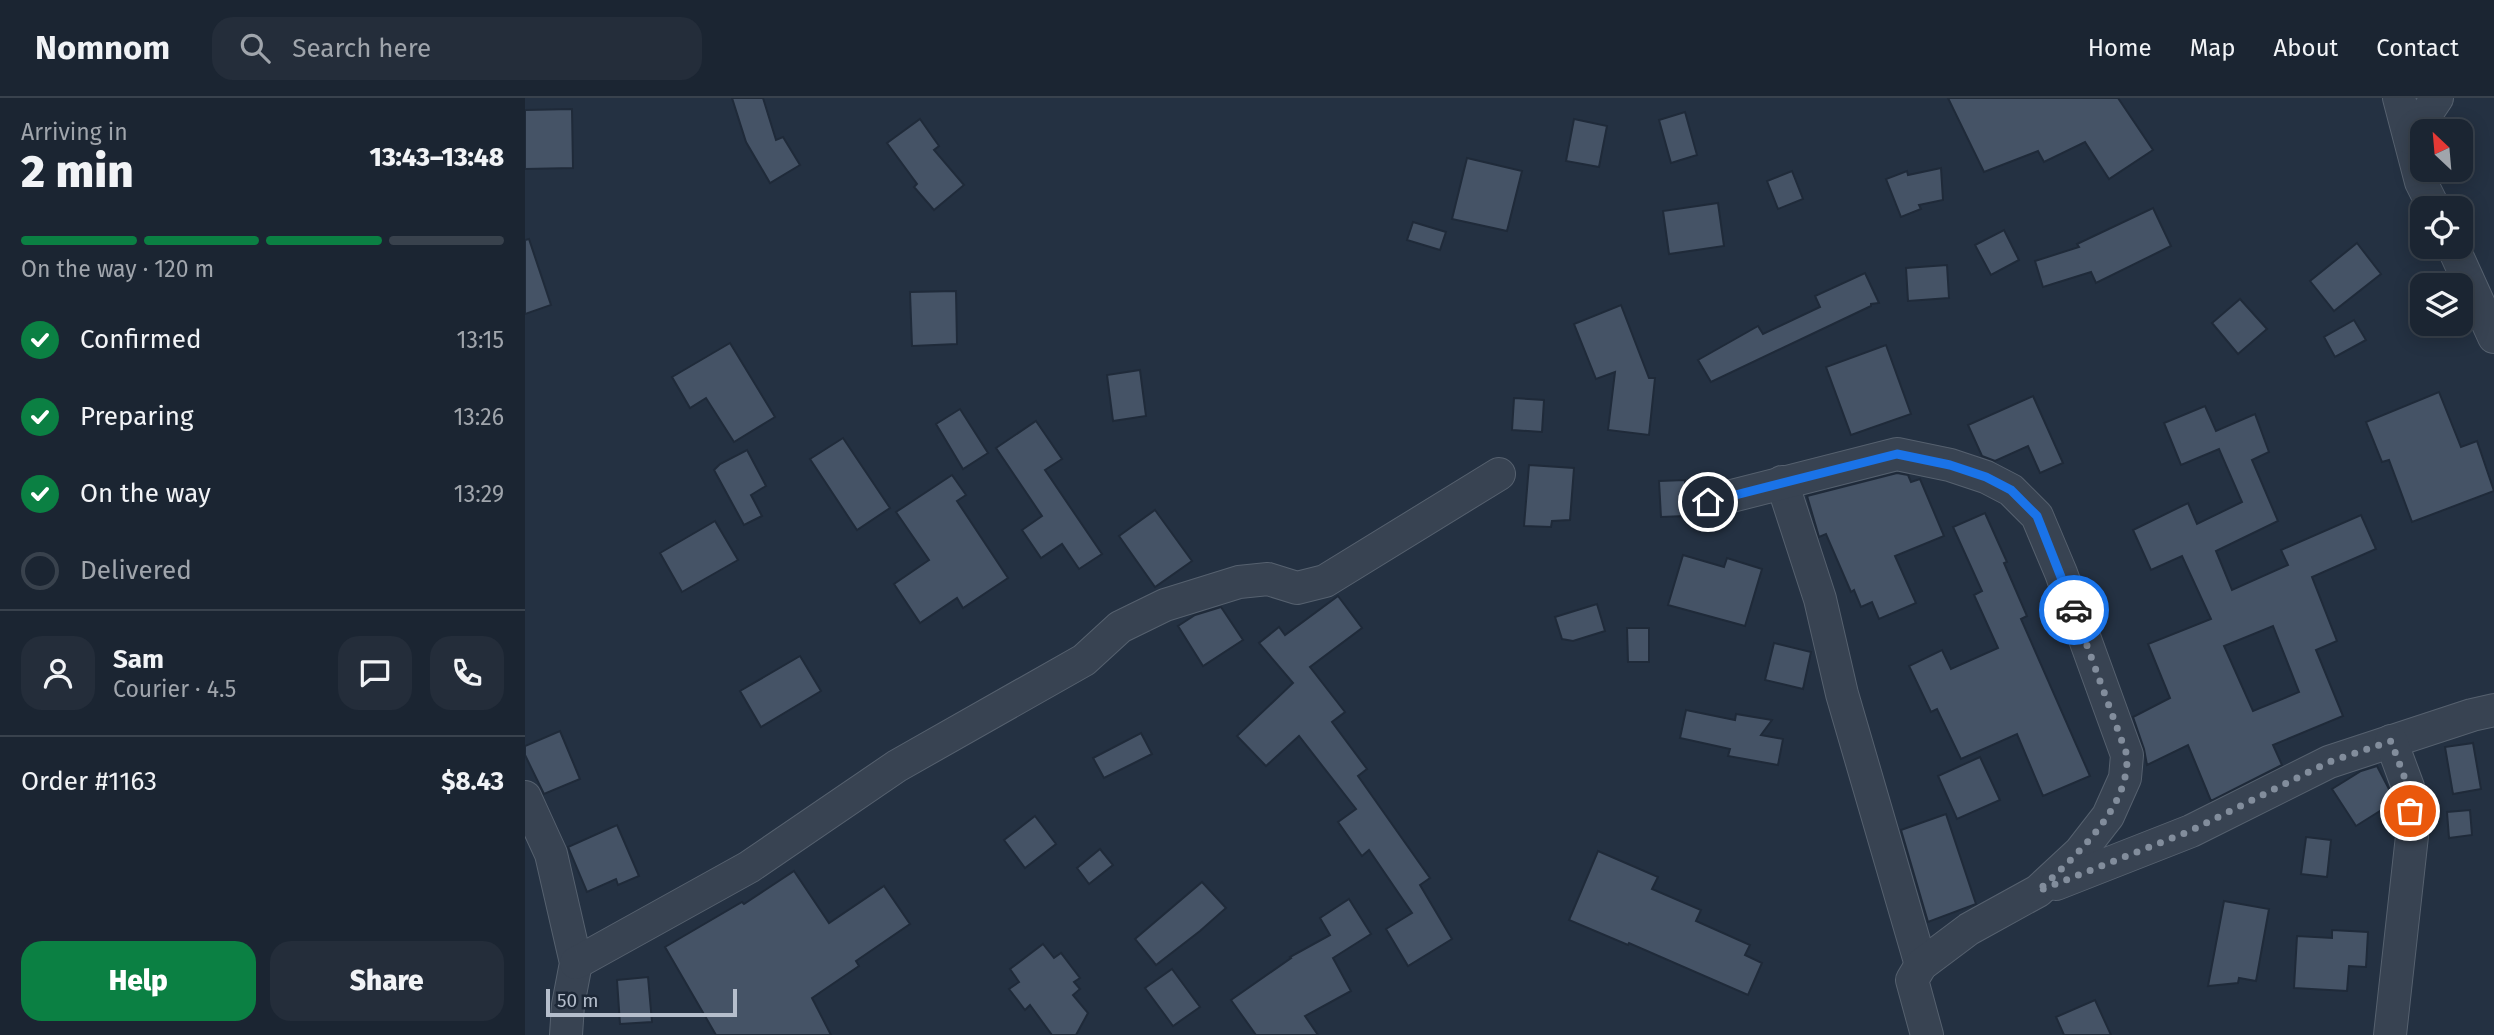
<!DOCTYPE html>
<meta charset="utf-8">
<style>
:root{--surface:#1b2532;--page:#242d3a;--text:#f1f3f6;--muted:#a0a5ac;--line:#39424d;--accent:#0b8043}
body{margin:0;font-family:"Fira Sans",sans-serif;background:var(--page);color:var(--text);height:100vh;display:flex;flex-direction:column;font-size:26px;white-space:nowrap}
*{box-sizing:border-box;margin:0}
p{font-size:23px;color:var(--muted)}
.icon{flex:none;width:38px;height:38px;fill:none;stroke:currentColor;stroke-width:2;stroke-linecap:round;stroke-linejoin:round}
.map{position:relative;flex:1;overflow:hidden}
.details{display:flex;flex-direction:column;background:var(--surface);width:525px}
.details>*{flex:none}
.needle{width:46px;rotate:334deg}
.tools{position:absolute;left:1885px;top:21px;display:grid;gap:14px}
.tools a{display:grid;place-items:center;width:63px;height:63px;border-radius:14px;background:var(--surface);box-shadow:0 4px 18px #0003,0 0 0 2px var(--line);font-size:35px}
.scale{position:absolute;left:21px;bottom:18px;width:191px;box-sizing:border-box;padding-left:7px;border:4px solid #b5becc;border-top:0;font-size:19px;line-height:24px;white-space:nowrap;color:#b5becc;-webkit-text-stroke:5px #1d2837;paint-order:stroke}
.pin{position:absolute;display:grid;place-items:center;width:60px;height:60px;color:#fff;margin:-30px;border:4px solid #fff;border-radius:50%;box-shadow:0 2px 7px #0007}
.courier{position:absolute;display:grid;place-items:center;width:70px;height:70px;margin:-35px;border:5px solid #1a73e8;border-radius:50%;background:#fff;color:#222;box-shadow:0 2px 9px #0007}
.head em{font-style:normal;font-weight:800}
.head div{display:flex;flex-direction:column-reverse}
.head{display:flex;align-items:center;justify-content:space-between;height:119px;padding:0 21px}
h1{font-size:46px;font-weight:800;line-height:52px}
.bar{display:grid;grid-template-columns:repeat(4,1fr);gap:10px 7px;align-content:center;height:84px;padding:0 21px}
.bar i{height:9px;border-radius:5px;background:var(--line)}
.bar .current{background:var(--accent)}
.bar p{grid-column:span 4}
.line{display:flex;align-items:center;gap:18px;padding:0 21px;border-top:2px solid var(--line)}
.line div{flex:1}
.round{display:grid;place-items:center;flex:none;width:74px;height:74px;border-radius:21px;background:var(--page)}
ol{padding:0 21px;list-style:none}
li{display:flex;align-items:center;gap:21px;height:77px}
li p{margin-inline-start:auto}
li .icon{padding:7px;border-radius:50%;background:var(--accent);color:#fff;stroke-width:4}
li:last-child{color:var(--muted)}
li i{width:38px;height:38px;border:4px solid var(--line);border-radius:50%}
.button{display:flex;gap:14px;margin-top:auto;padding:14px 21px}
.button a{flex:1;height:80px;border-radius:21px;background:var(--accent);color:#fff;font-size:28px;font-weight:800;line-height:80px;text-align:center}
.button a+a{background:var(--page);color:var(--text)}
header{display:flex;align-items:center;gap:42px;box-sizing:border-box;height:98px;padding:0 35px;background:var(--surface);border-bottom:2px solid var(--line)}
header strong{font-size:33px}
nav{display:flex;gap:38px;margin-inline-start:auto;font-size:24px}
.search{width:490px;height:63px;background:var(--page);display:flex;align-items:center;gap:18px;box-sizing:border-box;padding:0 24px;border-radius:21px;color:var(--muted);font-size:26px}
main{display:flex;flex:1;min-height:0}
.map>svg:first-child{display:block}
</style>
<header>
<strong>Nomnom</strong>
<div class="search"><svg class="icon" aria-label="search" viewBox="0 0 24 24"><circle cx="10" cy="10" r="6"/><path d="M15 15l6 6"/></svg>Search here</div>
<nav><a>Home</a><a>Map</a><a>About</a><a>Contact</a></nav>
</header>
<main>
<section class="details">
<div class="head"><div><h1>2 min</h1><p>Arriving in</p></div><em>13:43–13:48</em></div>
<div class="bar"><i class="current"></i><i class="current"></i><i class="current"></i><i></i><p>On the way · 120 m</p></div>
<ol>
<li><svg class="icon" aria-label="check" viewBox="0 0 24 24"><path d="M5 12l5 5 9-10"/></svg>Confirmed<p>13:15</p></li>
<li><svg class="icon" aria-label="check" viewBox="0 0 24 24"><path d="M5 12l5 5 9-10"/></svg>Preparing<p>13:26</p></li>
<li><svg class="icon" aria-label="check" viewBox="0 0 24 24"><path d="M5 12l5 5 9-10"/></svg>On the way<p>13:29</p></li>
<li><i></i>Delivered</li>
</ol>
<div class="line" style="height:126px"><a class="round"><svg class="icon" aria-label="person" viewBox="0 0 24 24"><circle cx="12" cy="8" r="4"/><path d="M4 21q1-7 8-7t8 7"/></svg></a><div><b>Sam</b><p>Courier · 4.5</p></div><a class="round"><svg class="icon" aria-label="chat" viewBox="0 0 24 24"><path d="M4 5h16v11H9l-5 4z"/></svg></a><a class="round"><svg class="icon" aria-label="phone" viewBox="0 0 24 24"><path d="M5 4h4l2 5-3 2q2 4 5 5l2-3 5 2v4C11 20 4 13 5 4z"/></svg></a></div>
<div class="line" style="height:91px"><div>Order #1163</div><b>$8.43</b></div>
<div class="button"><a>Help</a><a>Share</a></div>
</section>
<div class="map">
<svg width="1969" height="937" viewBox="0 0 1969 937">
<rect width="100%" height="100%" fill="#243142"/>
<!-- building -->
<g fill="#455366" stroke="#1f2a39" stroke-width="2" fill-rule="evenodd">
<path d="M 207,0 L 238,0 L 251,42 L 258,39 L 275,67 L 245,85 L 221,44 Z"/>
<path d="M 1423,0 L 1593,0 L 1628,52 L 1584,81 L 1560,44 L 1519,64 L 1513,53 L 1459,74 Z"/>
<path d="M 47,11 L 48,70 L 0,71 L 0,12 Z"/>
<path d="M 1160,14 L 1172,57 L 1146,65 L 1134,22 Z"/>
<path d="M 395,21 L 414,48 L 409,52 L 439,87 L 409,112 L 389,89 L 392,86 L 362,45 Z"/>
<path d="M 1049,21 L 1082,28 L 1074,69 L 1041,63 Z"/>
<path d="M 942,60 L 997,73 L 982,133 L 927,121 Z"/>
<path d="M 1416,70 L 1418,102 L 1394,107 L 1396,111 L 1376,119 L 1361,81 L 1382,73 L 1383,77 Z"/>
<path d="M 1267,73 L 1278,101 L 1253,111 L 1242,83 Z"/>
<path d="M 1193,105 L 1199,148 L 1144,156 L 1138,113 Z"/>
<path d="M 1628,110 L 1646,148 L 1571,185 L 1566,174 L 1518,189 L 1510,163 L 1554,149 L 1552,146 Z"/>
<path d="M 888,124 L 921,134 L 915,152 L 882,142 Z"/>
<path d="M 1479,132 L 1494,162 L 1466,177 L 1450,147 Z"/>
<path d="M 4,141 L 26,207 L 0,216 L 0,142 Z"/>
<path d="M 1832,145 L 1856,176 L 1809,213 L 1785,183 Z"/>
<path d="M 1422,167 L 1424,200 L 1383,203 L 1381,170 Z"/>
<path d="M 1340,175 L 1354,205 L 1346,206 L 1346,208 L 1186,284 L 1173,262 L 1233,228 L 1238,236 L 1295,209 L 1290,198 Z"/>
<path d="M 431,193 L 432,246 L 387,248 L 385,194 Z"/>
<path d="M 1715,201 L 1742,231 L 1713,256 L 1687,225 Z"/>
<path d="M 1096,207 L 1124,280 L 1130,280 L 1124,337 L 1083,332 L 1090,274 L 1071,281 L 1049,226 Z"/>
<path d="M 1829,222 L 1841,242 L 1810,259 L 1799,239 Z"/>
<path d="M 205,245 L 250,319 L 209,344 L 181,300 L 165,310 L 147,279 Z"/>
<path d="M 1361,247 L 1386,316 L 1326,337 L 1301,269 Z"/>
<path d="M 615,272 L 621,318 L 588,323 L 582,277 Z"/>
<path d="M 1914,294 L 1936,349 L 1952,343 L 1969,393 L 1887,424 L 1864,362 L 1857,364 L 1841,324 Z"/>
<path d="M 1508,298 L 1538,365 L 1515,375 L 1503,348 L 1470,363 L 1457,358 L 1443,327 Z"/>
<path d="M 989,300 L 1019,302 L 1017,334 L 987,332 Z"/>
<path d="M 1680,308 L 1691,333 L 1730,316 L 1744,354 L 1727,362 L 1753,423 L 1691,453 L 1707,492 L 1763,467 L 1756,452 L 1836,417 L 1851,451 L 1787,479 L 1812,543 L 1791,552 L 1818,618 L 1748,647 L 1757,667 L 1686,703 L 1663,647 L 1622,667 L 1619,651 L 1608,619 L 1645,600 L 1623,546 L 1686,521 L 1657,458 L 1626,472 L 1608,432 L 1663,405 L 1672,426 L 1717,404 L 1694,351 L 1656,367 L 1639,325 ZM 1748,528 L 1774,594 L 1728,613 L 1699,548 Z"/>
<path d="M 435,311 L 463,355 L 438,371 L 411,326 Z"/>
<path d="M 511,323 L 537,361 L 520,372 L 577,456 L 554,471 L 537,446 L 516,460 L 497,432 L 517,418 L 471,350 Z"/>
<path d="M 318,340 L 365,410 L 332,432 L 285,361 Z"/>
<path d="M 222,352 L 241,388 L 226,397 L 237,418 L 219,427 L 189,372 L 195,366 Z"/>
<path d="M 1004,367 L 1049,370 L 1045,422 L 1027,423 L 1026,429 L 999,428 Z"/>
<path d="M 1372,375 L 1383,377 L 1386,384 L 1395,381 L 1419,438 L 1370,458 L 1391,505 L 1354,521 L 1347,504 L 1336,509 L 1329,492 L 1326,494 L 1301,436 L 1294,439 L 1282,398 Z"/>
<path d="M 427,377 L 441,397 L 432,403 L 483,480 L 438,510 L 432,500 L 395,525 L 369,486 L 404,462 L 371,414 Z"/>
<path d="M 1160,382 L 1161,418 L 1136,419 L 1134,383 Z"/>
<path d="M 630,412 L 667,463 L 630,489 L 594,438 Z"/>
<path d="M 1460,415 L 1482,464 L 1479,465 L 1502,518 L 1496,521 L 1565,678 L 1518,698 L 1492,636 L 1436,661 L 1412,611 L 1406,614 L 1384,568 L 1417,552 L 1426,571 L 1473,550 L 1449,497 L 1457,493 L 1428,429 Z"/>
<path d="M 190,423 L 213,462 L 157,494 L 135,455 Z"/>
<path d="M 1158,457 L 1199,469 L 1202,460 L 1237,471 L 1220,528 L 1143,507 Z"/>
<path d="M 813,498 L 837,530 L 785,569 L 820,614 L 807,624 L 842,671 L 833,678 L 905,780 L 895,787 L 927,841 L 883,868 L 861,831 L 887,815 L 844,752 L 837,758 L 813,724 L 831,711 L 774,638 L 741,668 L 712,638 L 768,585 L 734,545 L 754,529 L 760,537 Z"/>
<path d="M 1072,506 L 1080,533 L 1048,543 L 1037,541 L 1030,519 Z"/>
<path d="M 696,509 L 718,542 L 678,568 L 653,528 L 670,517 Z"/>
<path d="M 1102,530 L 1124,530 L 1124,564 L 1103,564 Z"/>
<path d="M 1249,545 L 1286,554 L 1278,591 L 1240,582 Z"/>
<path d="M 275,558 L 296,593 L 236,629 L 215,593 Z"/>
<path d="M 1161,612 L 1210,622 L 1211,616 L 1247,622 L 1236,637 L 1258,641 L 1253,667 L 1203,658 L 1205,651 L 1155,640 Z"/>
<path d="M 35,633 L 55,681 L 19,696 L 0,657 L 0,648 Z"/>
<path d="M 616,635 L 627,656 L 579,680 L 568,660 Z"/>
<path d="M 1948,645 L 1956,691 L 1928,696 L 1920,649 Z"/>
<path d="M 1455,659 L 1475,702 L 1432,721 L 1413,678 Z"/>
<path d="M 1852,668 L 1865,693 L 1866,706 L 1831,728 L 1807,691 L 1836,673 Z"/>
<path d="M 1945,712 L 1947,737 L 1924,740 L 1922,714 Z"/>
<path d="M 1421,716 L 1451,806 L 1403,824 L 1376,732 Z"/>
<path d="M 510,718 L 531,746 L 500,770 L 479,742 Z"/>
<path d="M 92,727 L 114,778 L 93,787 L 91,781 L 62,794 L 43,749 Z"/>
<path d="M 1781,739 L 1806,742 L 1802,779 L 1776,776 Z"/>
<path d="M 575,751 L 588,767 L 564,786 L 552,770 Z"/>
<path d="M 1073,753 L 1133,779 L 1127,791 L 1176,812 L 1171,823 L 1225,847 L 1220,857 L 1237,865 L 1223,897 L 1104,845 L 1103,847 L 1044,822 Z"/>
<path d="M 269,773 L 304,825 L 359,788 L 385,826 L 331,863 L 334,868 L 287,900 L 306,937 L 191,937 L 140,849 L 217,804 L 219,806 Z"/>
<path d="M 677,784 L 701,810 L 675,833 L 631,867 L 610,841 Z"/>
<path d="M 824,801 L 846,836 L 808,860 L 826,893 L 780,918 L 793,937 L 731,937 L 706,902 L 766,860 L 765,859 L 805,837 L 795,820 Z"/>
<path d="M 1699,803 L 1744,811 L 1731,883 L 1714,880 L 1713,885 L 1683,888 Z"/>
<path d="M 1807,832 L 1843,834 L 1841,869 L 1824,868 L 1822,893 L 1769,890 L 1772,838 L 1807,840 Z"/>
<path d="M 518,846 L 529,860 L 536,855 L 555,880 L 549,884 L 555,891 L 548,897 L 563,915 L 551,937 L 527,937 L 505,907 L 500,912 L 484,891 L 494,884 L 485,871 Z"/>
<path d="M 647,871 L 675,909 L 648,928 L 620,890 Z"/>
<path d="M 123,879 L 127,924 L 95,926 L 92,882 Z"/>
<path d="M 1570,902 L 1586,937 L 1539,937 L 1531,919 Z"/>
</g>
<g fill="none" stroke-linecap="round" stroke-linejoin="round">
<defs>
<g id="minor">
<path d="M 1874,0 L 1896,84 L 1909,110"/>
<path d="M 1885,40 L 1912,0"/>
<path d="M 1928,149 L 1969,239"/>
<path d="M 1257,384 L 1295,501 L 1317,596 L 1396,867"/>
<path d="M 1183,404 L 1372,356 L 1425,367 L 1461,379 L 1486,392 L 1512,418 L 1536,475 L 1602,657 L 1600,680 L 1583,718 L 1555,754 L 1513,793 L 1444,831 L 1396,867 L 1387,882 L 1402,937"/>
<path d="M 0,699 L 26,756 L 51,865 L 43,907 L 41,937"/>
<path d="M 1531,786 L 1666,733 L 1804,664 L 1947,617 L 1969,612"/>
<path d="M 51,865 L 224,769 L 372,668 L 559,562 L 595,529 L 640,507 L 714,484 L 743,481 L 772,490 L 800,483 L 974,376"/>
<path d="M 1865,937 L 1887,738 L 1883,689 L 1866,643"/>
</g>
</defs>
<!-- minor casing -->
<use href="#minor" stroke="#56616f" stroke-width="34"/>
<!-- minor -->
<use href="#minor" stroke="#384352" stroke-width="32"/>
</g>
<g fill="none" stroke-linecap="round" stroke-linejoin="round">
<!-- done -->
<path stroke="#828d9c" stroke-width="7" stroke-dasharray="0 12.6" d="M 1549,512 L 1602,657 C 1602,664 1602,672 1600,679 C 1591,722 1544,764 1513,793 L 1665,733 L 1804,664 L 1866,643 L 1883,689 L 1885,713"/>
<!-- route -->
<path stroke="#1a73e8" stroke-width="9" d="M 1183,404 L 1372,356 L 1425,367 L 1461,379 L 1486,392 L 1512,418 L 1549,512"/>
</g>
</svg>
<div class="tools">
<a><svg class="needle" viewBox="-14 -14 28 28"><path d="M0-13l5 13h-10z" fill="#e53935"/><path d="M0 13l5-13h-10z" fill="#a0a5ac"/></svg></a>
<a><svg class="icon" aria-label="locate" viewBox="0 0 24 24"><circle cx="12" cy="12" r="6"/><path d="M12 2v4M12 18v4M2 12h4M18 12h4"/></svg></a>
<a><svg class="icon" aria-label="layers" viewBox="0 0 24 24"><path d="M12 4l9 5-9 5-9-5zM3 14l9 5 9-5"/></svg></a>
</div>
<div class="scale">50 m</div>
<div class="pin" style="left:1885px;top:713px;background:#ea580c"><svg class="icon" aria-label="bag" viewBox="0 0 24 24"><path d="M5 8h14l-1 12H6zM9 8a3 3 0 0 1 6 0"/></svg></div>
<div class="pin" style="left:1183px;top:404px;background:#1f2937"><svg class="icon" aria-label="home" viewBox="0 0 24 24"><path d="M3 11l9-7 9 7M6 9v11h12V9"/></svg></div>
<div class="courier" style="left:1549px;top:512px"><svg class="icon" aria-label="car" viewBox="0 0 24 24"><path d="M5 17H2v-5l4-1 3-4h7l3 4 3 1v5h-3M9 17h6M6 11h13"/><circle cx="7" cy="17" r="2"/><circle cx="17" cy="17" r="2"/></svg></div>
</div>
</main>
